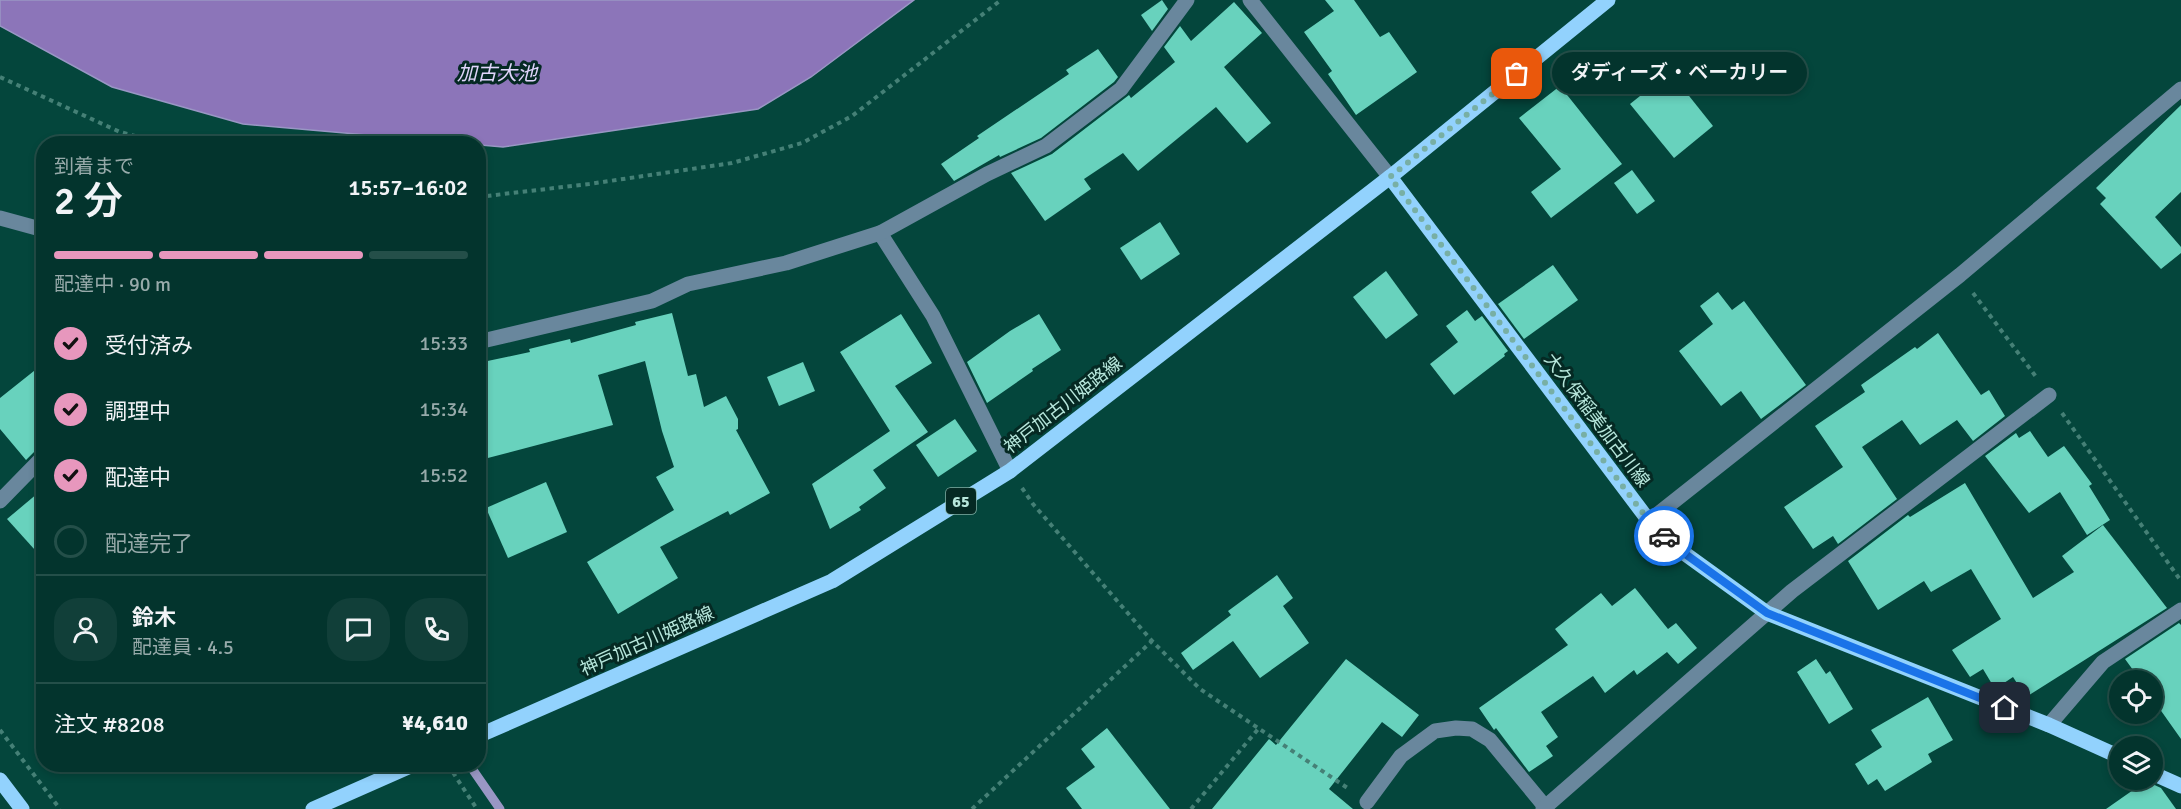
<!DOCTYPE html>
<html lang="ja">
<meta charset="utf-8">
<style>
:root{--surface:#03342d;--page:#113f39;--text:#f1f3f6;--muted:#97aaaa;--line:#244f49;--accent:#e797bd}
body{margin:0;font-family:Signika,"Noto Sans JP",sans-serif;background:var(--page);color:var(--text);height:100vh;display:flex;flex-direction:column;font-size:22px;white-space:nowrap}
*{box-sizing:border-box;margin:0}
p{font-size:20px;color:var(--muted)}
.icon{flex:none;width:33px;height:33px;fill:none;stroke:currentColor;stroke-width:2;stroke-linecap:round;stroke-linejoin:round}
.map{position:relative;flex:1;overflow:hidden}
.panel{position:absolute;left:36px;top:136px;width:450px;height:636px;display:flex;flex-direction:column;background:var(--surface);border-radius:24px;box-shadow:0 3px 9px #0003,0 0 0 2px var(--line)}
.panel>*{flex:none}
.buttons{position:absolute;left:2109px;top:670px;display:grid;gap:12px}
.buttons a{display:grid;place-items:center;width:54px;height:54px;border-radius:50%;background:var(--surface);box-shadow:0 3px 9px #0003,0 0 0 2px var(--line);font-size:30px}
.pin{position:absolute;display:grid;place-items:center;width:51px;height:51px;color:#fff;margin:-26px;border-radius:12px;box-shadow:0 3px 9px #0006}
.courier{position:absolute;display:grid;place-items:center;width:60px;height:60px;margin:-30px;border:4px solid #1a73e8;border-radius:50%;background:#fff;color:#222;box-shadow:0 2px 8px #0007}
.bubble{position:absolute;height:42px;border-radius:21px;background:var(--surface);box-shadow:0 3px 9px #0003,0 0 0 2px var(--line);font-size:20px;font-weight:600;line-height:42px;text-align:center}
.summary em{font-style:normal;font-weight:600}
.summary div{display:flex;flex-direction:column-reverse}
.summary{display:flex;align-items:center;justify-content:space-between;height:102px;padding:0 18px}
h1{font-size:39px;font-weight:600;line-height:45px}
.bar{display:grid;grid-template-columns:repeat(4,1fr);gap:9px 6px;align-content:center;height:72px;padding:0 18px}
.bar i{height:8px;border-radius:4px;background:var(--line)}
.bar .selected{background:var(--accent)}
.bar p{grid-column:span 4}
.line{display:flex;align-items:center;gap:15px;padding:0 18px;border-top:2px solid var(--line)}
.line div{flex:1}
.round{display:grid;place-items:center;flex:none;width:63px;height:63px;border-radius:24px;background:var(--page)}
ol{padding:0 18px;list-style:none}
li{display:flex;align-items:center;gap:18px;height:66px}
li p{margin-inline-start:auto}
li .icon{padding:6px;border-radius:50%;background:var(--accent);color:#111;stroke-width:4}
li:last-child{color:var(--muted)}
li i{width:33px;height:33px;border:3px solid var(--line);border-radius:50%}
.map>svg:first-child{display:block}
</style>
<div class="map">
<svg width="2181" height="809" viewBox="0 0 2181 809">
<rect width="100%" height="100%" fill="#04463c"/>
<!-- water -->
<path fill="#8c75b9" stroke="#9997c4" stroke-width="1.5" d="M 0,0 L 914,0 L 811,77 L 758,109 L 503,147 L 243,124 L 112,87 L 0,26 Z"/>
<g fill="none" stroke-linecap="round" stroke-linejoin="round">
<!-- stream -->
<path stroke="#9997c4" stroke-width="9" d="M 473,770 L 500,809"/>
</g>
<!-- building -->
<g fill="#68d2bd">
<path d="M 1162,0 L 1168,9 L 1152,31 L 1141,15 Z"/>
<path d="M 1325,0 L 1354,0 L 1380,37 L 1389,32 L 1417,72 L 1356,115 L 1328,74 L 1332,71 L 1304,32 L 1334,11 Z"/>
<path d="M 1234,2 L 1262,33 L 1224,67 L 1271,123 L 1247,143 L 1216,107 L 1138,171 L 1123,153 L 1084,179 L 1091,189 L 1045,221 L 1011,173 L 1052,154 L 1129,95 L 1131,98 L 1175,62 L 1164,47 L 1180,26 L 1191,41 Z"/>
<path d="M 1098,49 L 1118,77 L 1114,82 L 1041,138 L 1000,157 L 999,155 L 954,181 L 941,164 L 979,138 L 977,136 L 1069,74 L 1066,70 Z"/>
<path d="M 1670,72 L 1713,126 L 1674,158 L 1630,104 Z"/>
<path d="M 1560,86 L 1622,164 L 1551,218 L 1531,192 L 1561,169 L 1519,118 Z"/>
<path d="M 2181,105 L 2181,192 L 2155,217 L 2181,247 L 2181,253 L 2161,269 L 2100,204 L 2106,198 L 2096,188 Z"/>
<path d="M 1632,170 L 1655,201 L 1637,214 L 1614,183 Z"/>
<path d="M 1160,222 L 1180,254 L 1141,280 L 1120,248 Z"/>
<path d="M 1553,265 L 1578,300 L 1524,339 L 1498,304 Z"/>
<path d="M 1386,271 L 1418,315 L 1386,339 L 1353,297 Z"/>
<path d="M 1718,292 L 1732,310 L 1744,301 L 1806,385 L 1761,419 L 1741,391 L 1721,406 L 1679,351 L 1713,324 L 1700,306 Z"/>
<path d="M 1467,310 L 1475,321 L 1482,316 L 1508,351 L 1504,354 L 1505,356 L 1454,395 L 1430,364 L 1458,342 L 1446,326 Z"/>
<path d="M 672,313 L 688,376 L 696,374 L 704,407 L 726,396 L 738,419 L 738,429 L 736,430 L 770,493 L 730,515 L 728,511 L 660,547 L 678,578 L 618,614 L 587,562 L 674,510 L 656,477 L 674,467 L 662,431 L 645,361 L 598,375 L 613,425 L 484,459 L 478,439 L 478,363 L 530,352 L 529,349 L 570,339 L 571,343 L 636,325 L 635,322 Z"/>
<path d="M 901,314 L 932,363 L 895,386 L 928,432 L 873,470 L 886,488 L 859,507 L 861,510 L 830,529 L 812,484 L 890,431 L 840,352 Z"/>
<path d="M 1039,314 L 1061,350 L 1032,369 L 1033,371 L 987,403 L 967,362 L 1010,331 Z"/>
<path d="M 1938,333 L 1981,395 L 1989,390 L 2005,416 L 1973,441 L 1957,420 L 1920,445 L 1902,420 L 1862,447 L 1897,499 L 1838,544 L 1833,536 L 1813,549 L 1784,507 L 1843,467 L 1815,426 L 1865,392 L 1861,385 L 1915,347 L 1917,349 Z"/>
<path d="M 803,362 L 815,391 L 779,406 L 767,377 Z"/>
<path d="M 44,363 L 44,447 L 37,449 L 26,460 L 0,429 L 0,398 Z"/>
<path d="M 955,419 L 977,451 L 938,477 L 916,445 Z"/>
<path d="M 2030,431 L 2048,457 L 2064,446 L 2092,484 L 2089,486 L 2110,520 L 2087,535 L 2060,492 L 2029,513 L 1985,456 L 2016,433 L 2019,438 Z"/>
<path d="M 546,482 L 567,532 L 508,558 L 486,508 Z"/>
<path d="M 1965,483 L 2033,598 L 2074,572 L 2062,556 L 2103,525 L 2167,608 L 2026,697 L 2013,677 L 1995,689 L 1983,669 L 1970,677 L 1952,650 L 2001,619 L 1971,569 L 1931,592 L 1924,581 L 1878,610 L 1848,561 L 1908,515 L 1910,517 Z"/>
<path d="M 44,488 L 44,560 L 7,519 Z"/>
<path d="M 1277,575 L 1293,598 L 1283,606 L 1309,643 L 1260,678 L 1233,641 L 1193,670 L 1181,653 L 1231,615 L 1228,611 Z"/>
<path d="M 1635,588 L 1668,629 L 1676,623 L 1697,648 L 1678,664 L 1667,652 L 1637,675 L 1634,670 L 1605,693 L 1593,676 L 1541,712 L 1558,737 L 1546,746 L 1553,756 L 1529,772 L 1496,728 L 1494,730 L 1479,708 L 1568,645 L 1555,629 L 1601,593 L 1612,606 Z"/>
<path d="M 2179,623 L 2181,625 L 2181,739 L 2152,698 L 2152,681 L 2141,681 L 2125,659 Z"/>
<path d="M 1346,659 L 1419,715 L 1402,737 L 1382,722 L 1329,789 L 1353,809 L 1212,809 L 1269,739 L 1276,745 Z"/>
<path d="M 1816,659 L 1826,674 L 1830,671 L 1853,709 L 1829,724 L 1797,672 Z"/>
<path d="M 1928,697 L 1953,740 L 1928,754 L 1932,762 L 1885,791 L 1877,779 L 1868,785 L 1855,764 L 1882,747 L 1871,730 Z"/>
<path d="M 1107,728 L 1170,809 L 1082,809 L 1066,788 L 1095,767 L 1081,749 Z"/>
<path d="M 2146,781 L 2161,788 L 2176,809 L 2106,809 Z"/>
</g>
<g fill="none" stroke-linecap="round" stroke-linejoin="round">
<!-- path -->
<g stroke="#458076" stroke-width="4" stroke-dasharray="4.5 4.5" stroke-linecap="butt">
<path d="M 0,77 L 120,132 L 165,144"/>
<path d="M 478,197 L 589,184 L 732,163 L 802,143 L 852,116 L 1001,0"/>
<path d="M 1973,293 L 2037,378"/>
<path d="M 2062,413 L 2181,581"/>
<path d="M 1022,488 L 1033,504 L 1152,641 L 1200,689 L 1349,789"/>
<path d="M 0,730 L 60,809"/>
<path d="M 448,765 L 477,809"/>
<path d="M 972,809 L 1152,641"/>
<path d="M 1191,809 L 1259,728"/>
</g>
<!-- minor -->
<g stroke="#69879d" stroke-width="15">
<path d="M 1250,0 L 1390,177"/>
<path d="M 0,218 L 44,230"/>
<path d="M 880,233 L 933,316 L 1010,471"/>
<path d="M 478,342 L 652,301 L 688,284 L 786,263 L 880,233 L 987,174 L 1046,146 L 1121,89 L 1187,0"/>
<path d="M 0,501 L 44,456"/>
<path d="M 1649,521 L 1960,275 L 2181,89"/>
<path d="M 2049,725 L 2103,662 L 2181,610"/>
<path d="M 1367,802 L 1401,756 L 1435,731 L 1456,728 L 1472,729 L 1490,740 L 1547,809"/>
<path d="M 1543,809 L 1792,591 L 2049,395"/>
</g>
<!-- major -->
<g stroke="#92d2fd" stroke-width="15">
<path d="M 1390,177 L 1649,521 L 1677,548 L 1767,613 L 2049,725 L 2120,757"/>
<path d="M 478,736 L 832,581 L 1010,471 L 1390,177 L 1608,0"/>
<path d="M 2152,773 L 2181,786"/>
<path d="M 0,780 L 22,809"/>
<path d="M 313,809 L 413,765"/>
</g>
</g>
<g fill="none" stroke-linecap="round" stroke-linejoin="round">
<!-- done -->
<path stroke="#78afa4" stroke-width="6" stroke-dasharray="0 10.8" d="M 1517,74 L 1390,177 L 1649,521 L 1664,536"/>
<!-- route -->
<path stroke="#1a73e8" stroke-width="8" d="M 1664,536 L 1677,548 L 1767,613 L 2005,708"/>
</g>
<g text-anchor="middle" stroke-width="6" stroke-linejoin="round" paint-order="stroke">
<!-- shield labels -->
<rect fill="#052923" stroke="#82aea4" stroke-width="1.5" x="946" y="488" width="30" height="26" rx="4.5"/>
<g font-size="16" font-weight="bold" fill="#b7e7dc">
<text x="961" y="507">65</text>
</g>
<!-- street labels -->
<g font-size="18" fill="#b7e7dc" stroke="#052923">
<text transform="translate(1063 405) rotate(-38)" y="6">神戸加古川姫路線</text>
<text transform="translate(1597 420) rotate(53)" y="6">大久保稲美加古川線</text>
<text transform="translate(647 641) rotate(-24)" y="6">神戸加古川姫路線</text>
</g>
<!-- water labels -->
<g font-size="20" font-style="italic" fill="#e0d5fb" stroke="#052923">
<text x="497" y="80">加古大池</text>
</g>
</g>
</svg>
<div class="buttons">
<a><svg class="icon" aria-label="locate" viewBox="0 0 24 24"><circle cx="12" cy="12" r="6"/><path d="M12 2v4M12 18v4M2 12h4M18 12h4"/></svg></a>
<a><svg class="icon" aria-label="layers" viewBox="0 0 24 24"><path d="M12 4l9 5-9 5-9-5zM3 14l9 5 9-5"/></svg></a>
</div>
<div class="pin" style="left:1517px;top:74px;background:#ea580c"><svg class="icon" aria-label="bag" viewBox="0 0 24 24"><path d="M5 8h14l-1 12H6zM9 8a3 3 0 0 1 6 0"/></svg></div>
<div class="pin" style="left:2005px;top:708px;background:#1f2937"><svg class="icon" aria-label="home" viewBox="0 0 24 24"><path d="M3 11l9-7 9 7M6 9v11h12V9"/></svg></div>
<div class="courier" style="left:1664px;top:536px"><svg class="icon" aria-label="car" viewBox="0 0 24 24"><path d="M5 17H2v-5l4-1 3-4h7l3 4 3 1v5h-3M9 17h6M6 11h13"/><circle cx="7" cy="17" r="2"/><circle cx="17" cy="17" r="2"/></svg></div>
<div class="bubble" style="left:1552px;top:52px;width:255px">ダディーズ・ベーカリー</div>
<section class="panel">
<div class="summary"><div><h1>2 分</h1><p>到着まで</p></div><em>15:57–16:02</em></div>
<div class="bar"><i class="selected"></i><i class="selected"></i><i class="selected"></i><i></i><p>配達中 · 90 m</p></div>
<ol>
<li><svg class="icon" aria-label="check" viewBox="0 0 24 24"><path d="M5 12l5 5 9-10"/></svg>受付済み<p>15:33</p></li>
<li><svg class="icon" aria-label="check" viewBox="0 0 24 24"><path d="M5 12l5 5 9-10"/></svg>調理中<p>15:34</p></li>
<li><svg class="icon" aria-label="check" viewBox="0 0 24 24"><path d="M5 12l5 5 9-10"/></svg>配達中<p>15:52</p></li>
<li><i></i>配達完了</li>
</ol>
<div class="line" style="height:108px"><a class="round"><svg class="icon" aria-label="person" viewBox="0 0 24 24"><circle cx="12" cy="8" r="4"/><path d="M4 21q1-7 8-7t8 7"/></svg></a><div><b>鈴木</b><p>配達員 · 4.5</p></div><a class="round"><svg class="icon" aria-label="chat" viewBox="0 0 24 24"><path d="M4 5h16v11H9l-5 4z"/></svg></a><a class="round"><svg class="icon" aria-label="phone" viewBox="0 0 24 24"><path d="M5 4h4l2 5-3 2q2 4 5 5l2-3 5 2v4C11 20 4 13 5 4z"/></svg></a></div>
<div class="line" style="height:78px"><div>注文 #8208</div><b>¥4,610</b></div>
</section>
</div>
